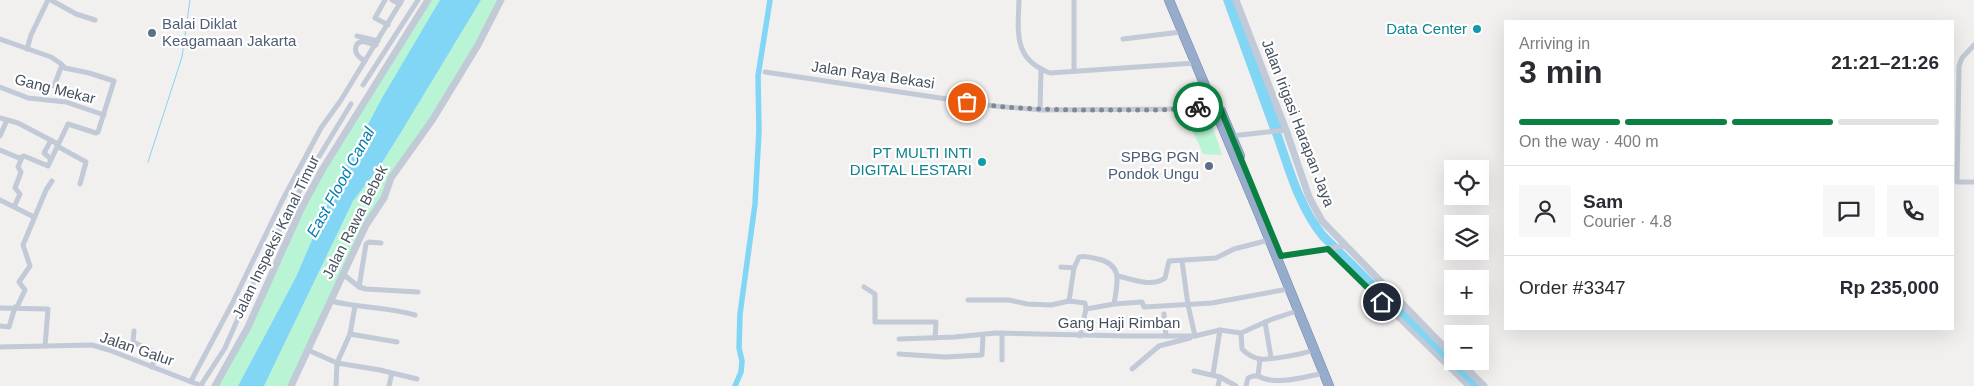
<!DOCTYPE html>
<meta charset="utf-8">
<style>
:root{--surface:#fff;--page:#f7f7f7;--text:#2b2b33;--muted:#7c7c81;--line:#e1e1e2;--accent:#0b8043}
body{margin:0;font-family:Arial,sans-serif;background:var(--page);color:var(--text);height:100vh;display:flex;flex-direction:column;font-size:19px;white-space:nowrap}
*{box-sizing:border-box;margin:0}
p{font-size:16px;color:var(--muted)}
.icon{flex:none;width:28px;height:28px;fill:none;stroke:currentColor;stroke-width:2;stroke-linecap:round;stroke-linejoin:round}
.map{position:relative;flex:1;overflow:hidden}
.sheet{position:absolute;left:1504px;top:20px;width:450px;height:310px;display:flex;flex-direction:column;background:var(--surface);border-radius:0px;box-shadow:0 5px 20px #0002}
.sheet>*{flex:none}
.tools{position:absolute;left:1444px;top:160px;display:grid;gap:10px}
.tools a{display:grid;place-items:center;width:45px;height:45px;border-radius:0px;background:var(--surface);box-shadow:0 5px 20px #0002;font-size:25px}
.pin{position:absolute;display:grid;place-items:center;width:42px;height:42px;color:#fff;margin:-21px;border:2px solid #fff;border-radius:50%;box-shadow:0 1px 5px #0007}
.courier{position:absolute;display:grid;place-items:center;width:50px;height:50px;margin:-25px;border:4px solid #0b8043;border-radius:50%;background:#fff;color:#222;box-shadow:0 1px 6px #0007}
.head em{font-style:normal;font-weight:700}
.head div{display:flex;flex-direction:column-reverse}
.head{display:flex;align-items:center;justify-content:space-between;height:85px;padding:0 15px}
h1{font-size:32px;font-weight:700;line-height:38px}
.bar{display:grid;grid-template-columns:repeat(4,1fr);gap:8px 5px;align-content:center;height:60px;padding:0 15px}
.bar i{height:6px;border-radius:4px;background:var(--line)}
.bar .selected{background:var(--accent)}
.bar p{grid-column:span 4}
.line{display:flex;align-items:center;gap:12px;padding:0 15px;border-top:1px solid var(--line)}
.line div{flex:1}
.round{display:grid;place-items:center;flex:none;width:52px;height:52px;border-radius:0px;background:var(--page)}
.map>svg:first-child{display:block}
</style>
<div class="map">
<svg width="1974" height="386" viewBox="0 0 1974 386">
<rect width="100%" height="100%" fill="#f2efef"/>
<!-- green -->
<g fill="#b9f4d4">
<path d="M 428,0 L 441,0 L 333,191 L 296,277 L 238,386 L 215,386 L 248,327 L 301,209 Z"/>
<path d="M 481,0 L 501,0 L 446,98 L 391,178 L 366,225 L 291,386 L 264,386 L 353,201 L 380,166 L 403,129 Z"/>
<path d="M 1208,113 L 1222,155 L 1203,154 C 1198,140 1189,128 1187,114 Z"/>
</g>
<!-- water -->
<g fill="#81d5f5">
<path d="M 440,0 L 481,0 L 403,129 L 380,166 L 353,201 L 264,386 L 238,386 L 296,277 L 333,191 L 382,98 Z"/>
<path d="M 1223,0 L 1236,0 L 1286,130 L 1271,132 Z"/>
</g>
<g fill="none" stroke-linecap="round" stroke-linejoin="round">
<!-- stream -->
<path stroke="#81d5f5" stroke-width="1" d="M 148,162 L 182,57 L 190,0"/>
<!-- canal -->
<path stroke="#81d5f5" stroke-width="5.5" d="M 735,386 L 741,372 L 742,361 L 739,348 L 740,314 L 755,204 L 759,131 L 758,76 L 770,0"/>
<!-- river -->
<path stroke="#81d5f5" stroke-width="9" d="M 1273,123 C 1287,161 1297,204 1323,236 L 1474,386"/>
<defs>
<g id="trunk">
<path d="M 1169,0 L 1259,214 L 1329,386"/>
<path d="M 1221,111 L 1240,156"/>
</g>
</defs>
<!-- trunk casing -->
<use href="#trunk" stroke="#6d88af" stroke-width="10"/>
<!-- minor -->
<g stroke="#c1cad6" stroke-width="5">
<path d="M 51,0 L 76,14 L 95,20"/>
<path d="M 385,0 L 375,18 L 388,25"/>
<path d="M 392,0 L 400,4"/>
<path d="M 1019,0 C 1018,33 1013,59 1050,73 L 1195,63"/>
<path d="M 357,36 L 378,41"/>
<path d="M 0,39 L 51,57 L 60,63 L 65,68 L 89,73 L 114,81 L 98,132 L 96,133 L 68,124 L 48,166 L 24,156 L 19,158 L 0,150"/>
<path d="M 1123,39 L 1181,32"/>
<path d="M 1974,45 L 1962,58 L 1959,66 L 1957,182 L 1974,182"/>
<path d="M 27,49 L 31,35 L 48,0"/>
<path d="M 365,61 C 358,57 353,52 357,44 L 362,41 L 376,45"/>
<path d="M 1074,71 L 1074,0"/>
<path d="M 765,72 L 994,106 L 1042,110 L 1171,109 L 1218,103"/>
<path d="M 363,85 L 418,0"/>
<path d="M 54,86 L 62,65"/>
<path d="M 0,87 L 28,98 L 66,102 L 104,115"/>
<path d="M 1040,110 L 1041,69"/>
<path d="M 0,118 L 18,123 L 58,144"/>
<path d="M 0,136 L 7,120"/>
<path d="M 1231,136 L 1286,130"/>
<path d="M 57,146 L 86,162 L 80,184"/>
<path d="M 51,159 L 44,153 L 51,140"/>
<path d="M 0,200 L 34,217"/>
<path d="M 14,207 L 20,194 L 15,188 L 21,172 L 18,167 L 22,157"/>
<path d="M 1328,249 L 1468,386"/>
<path d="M 1281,256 L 1344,246"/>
<path d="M 1182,261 L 1188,305 L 1195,336"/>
<path d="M 1061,267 L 1074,268"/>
<path d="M 343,274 L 359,287 L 366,289 L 418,292"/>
<path d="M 1118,276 C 1132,279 1152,288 1165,278 L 1169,261 L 1216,258 L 1234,249 L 1269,240"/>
<path d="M 359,287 L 366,244 L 369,242 L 381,243"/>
<path d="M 864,287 L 875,294 L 875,322 L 936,322 L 935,338"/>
<path d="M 968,300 L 1009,300 L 1027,304 L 1051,305 L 1069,301 L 1085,303 L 1086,309 L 1080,336"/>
<path d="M 331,301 C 359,308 387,307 415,315"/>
<path d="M 1069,301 L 1074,268 L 1079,257 C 1085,255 1092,258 1098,259 C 1124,265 1117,284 1114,304"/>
<path d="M 17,307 L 25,290 L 19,282 L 30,266 L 23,245 L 46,190 L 52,181"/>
<path d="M 0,308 L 48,309 L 45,346"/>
<path d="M 1086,309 L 1114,304 L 1142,302 L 1144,307 L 1212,303 L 1288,289"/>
<path d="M 1164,314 L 1166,336"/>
<path d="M 1265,322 L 1271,357"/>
<path d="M 0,326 L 9,327 L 15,307"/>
<path d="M 134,331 L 133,342 L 156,353 L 152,367"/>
<path d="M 1002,333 L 1002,360"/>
<path d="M 1241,333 L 1242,349 C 1247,354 1254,358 1260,359 C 1271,360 1304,354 1313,350"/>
<path d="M 350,334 L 397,342"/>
<path d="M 899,339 L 955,337 L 996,333 L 1127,336 L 1195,336 L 1220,330 L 1241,333 L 1270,320 L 1297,311"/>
<path d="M 0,347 L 92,345 L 109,350 L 202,386"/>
<path d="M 308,350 L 337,363 L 380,370 L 417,379"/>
<path d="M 899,354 L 945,357 L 982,355 L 983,335"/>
<path d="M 1260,359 L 1258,376 C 1276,386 1303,377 1324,373"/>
<path d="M 1132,369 L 1159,346 L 1190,338"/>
<path d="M 1194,371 L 1220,377 L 1218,386"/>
<path d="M 1213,374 L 1220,330"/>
<path d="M 1220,377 L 1236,386"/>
<path d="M 191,381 L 233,302 L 283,199 L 321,128 L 341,100 L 402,0"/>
<path d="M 201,385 L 225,348 L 264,259 L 309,173 L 351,104"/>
<path d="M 336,386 L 337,363 L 350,334 L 355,306"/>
<path d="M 389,386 L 392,373"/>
<path d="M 1246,386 L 1248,378 L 1253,376 L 1258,376"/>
</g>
<!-- tertiary -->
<g stroke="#c1cad6" stroke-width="7">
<path d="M 1236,0 L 1286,130 L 1309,197 L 1322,221 L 1452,355"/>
<path d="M 1459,361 L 1484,386"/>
<path d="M 215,386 L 248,327 L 301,209 L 322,170 L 428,0"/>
<path d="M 291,386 L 366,225 L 384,198 L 391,178 L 433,119 L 478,45 L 501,0"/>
</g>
<!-- trunk -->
<use href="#trunk" stroke="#97acca" stroke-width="9"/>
</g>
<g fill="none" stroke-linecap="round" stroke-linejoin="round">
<!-- done -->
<path stroke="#828891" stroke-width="5" stroke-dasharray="0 9" d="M 967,102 C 1014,110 1061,110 1109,110 C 1139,110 1169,111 1198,107"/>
<!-- route -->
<path stroke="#0b8043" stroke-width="6" d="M 1198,107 L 1218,103 L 1281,256 L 1328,249 L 1382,302"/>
</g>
<!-- markers -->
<g fill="#0f9aa8" stroke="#fff" stroke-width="2">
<circle cx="1477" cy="29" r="5"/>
<circle cx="982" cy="162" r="5"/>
</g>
<g fill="#5c6f8a" stroke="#fff" stroke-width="2">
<circle cx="152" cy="33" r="5"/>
<circle cx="1209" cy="166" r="5"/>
</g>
<g text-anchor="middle" stroke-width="4.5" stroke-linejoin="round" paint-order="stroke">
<!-- service labels -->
<g font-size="15" fill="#4e5e75" stroke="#fff" text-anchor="start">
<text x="162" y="29">Balai Diklat<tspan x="162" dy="17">Keagamaan Jakarta</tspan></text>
<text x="1199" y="162" text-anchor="end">SPBG PGN<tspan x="1199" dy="17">Pondok Ungu</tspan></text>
</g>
<!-- culture labels -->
<g font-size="15" fill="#0d838f" stroke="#fff" text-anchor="end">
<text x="1467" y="34">Data Center</text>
<text x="972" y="158">PT MULTI INTI<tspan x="972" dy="17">DIGITAL LESTARI</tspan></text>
</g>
<!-- street labels -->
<g font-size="15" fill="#45515f" stroke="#fff">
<text transform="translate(873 75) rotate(8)" y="5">Jalan Raya Bekasi</text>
<text transform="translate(55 89) rotate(14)" y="5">Gang Mekar</text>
<text transform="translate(1298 123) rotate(69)" y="5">Jalan Irigasi Harapan Jaya</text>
<text transform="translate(355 222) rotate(-63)" y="5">Jalan Rawa Bebek</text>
<text transform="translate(276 237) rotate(-64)" y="5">Jalan Inspeksi Kanal Timur</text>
<text x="1119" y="328">Gang Haji Rimban</text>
<text transform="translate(137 349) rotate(19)" y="5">Jalan Galur</text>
</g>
<!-- water labels -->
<g font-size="16" font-style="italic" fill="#017eaf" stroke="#fff">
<text transform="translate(340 182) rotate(-61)" y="6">East Flood Canal</text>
</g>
</g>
</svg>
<div class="tools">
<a><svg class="icon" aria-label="locate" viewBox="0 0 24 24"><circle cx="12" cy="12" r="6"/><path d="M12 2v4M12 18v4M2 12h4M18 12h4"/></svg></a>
<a><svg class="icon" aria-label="layers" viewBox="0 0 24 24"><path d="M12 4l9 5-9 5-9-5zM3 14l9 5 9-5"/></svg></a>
<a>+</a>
<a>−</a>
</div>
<div class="pin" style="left:967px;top:102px;background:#ea580c"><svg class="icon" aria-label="bag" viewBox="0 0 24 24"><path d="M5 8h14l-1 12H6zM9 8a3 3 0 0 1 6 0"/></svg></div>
<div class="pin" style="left:1382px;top:302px;background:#1f2937"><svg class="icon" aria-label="home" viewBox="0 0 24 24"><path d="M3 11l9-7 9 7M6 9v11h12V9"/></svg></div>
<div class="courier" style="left:1198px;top:107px"><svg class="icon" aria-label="bike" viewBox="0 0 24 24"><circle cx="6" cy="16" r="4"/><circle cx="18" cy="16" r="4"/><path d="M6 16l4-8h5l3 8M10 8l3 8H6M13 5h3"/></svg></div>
<section class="sheet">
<div class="head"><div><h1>3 min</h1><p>Arriving in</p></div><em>21:21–21:26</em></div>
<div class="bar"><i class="selected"></i><i class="selected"></i><i class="selected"></i><i></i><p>On the way · 400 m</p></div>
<div class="line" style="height:90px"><a class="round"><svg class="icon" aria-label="person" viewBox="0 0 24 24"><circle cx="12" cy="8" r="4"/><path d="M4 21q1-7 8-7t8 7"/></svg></a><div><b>Sam</b><p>Courier · 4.8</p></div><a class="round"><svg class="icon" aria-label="chat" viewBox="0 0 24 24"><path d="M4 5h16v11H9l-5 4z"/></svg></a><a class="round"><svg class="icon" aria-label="phone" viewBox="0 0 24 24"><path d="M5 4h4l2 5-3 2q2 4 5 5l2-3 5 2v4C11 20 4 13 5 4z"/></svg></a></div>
<div class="line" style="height:65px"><div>Order #3347</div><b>Rp 235,000</b></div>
</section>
</div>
